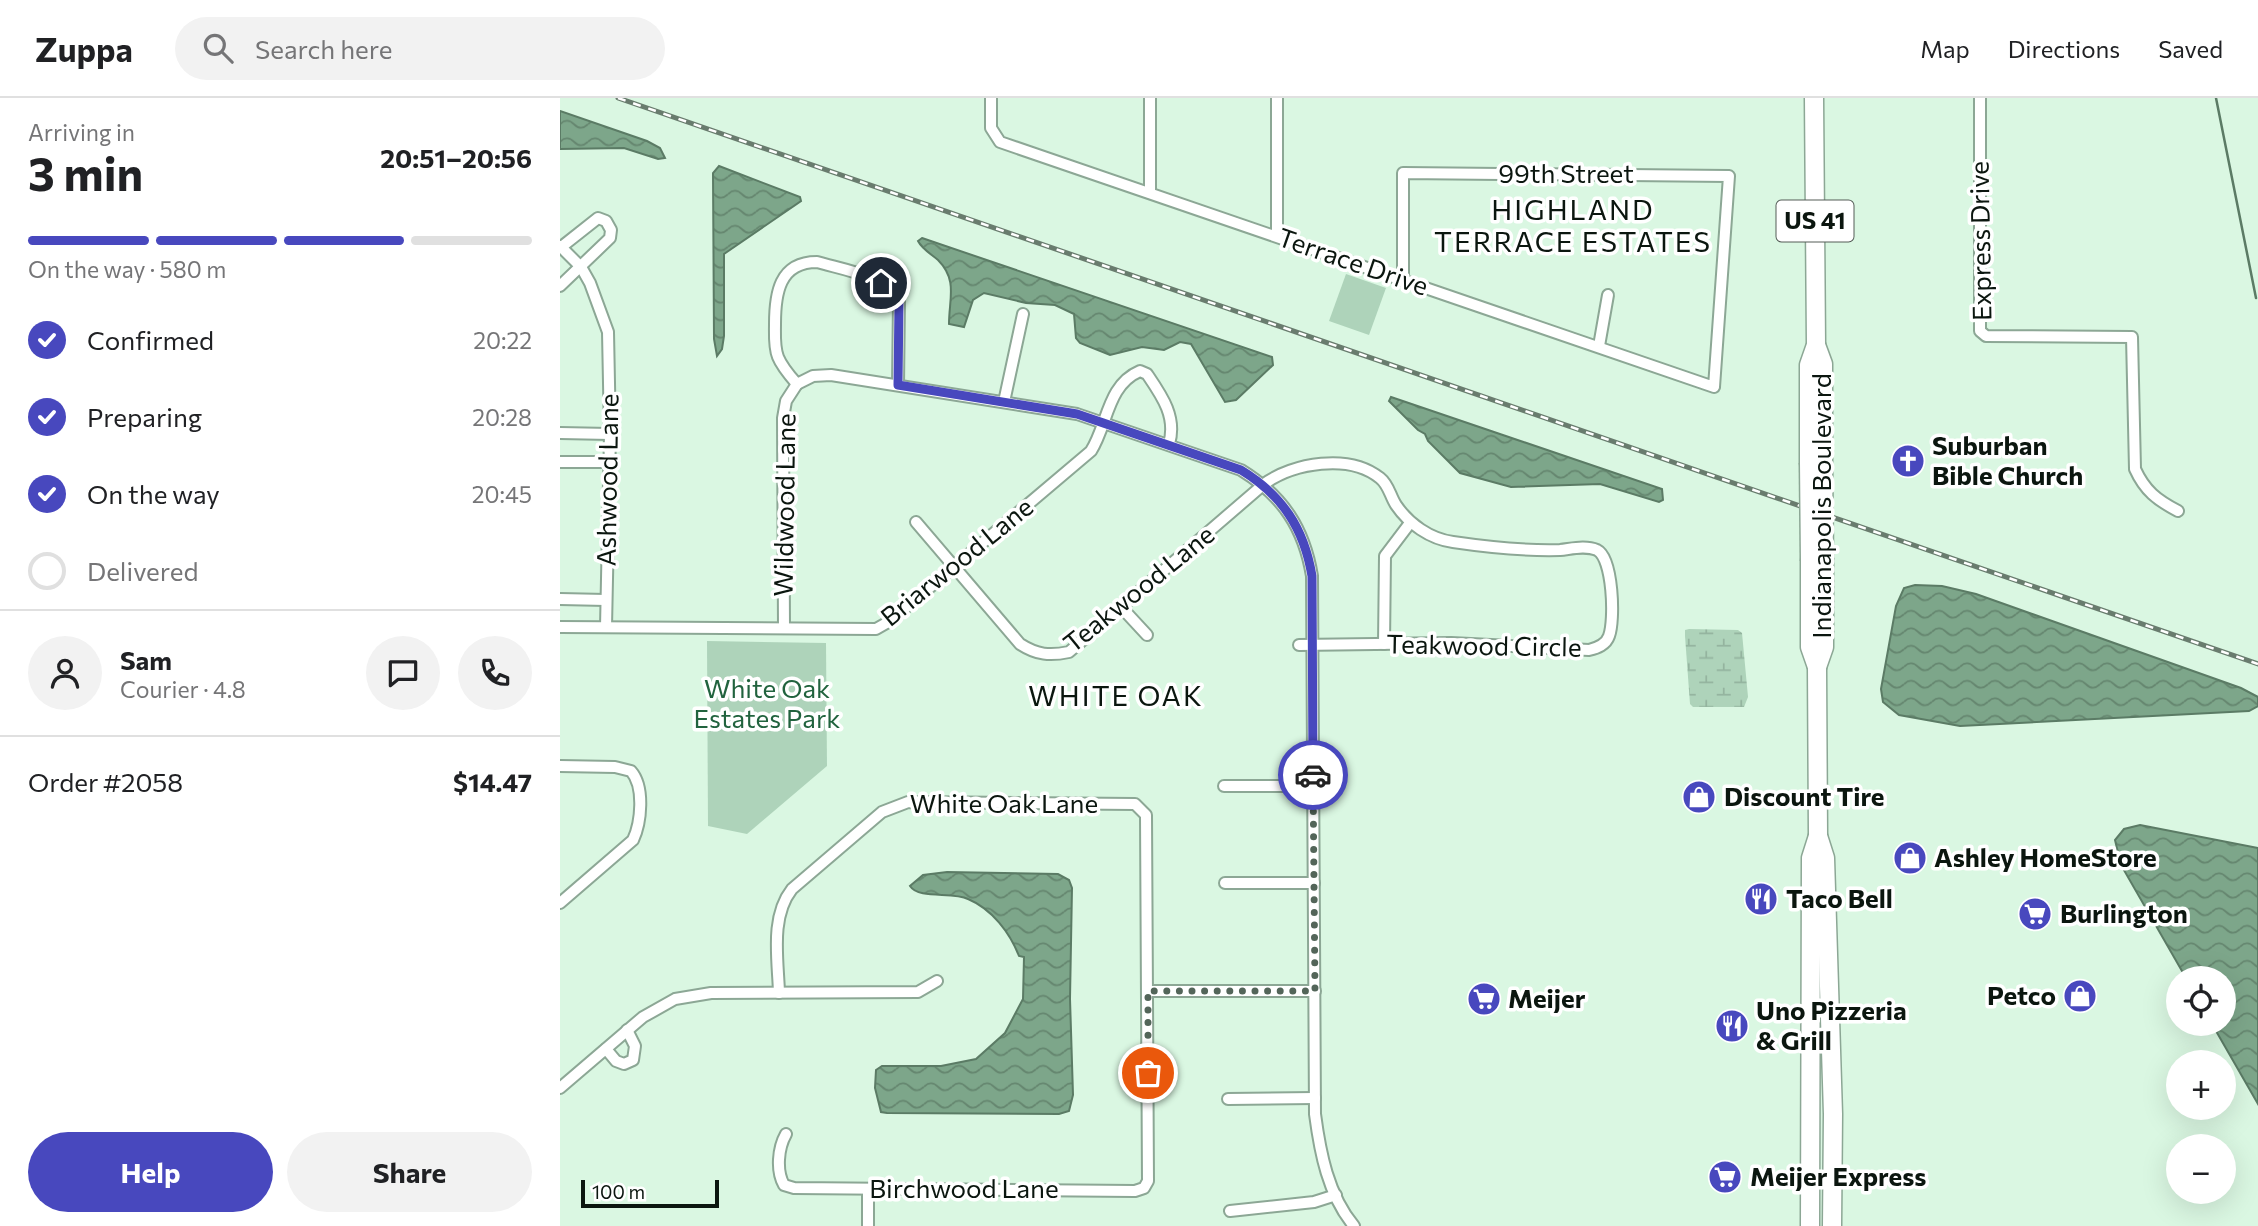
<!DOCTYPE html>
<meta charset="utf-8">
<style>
:root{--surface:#fff;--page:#f2f2f2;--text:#202124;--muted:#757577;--line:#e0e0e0;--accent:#4848be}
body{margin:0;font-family:Commissioner,sans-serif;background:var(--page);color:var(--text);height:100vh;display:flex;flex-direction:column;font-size:26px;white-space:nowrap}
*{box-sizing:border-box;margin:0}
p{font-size:23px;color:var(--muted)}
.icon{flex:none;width:38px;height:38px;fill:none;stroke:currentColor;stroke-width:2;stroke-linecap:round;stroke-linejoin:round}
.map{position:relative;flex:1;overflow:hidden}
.side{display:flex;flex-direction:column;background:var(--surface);width:560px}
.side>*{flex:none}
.controls{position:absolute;left:1606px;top:868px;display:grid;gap:14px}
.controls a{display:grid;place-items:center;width:70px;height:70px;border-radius:50%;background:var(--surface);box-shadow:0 7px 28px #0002;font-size:35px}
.scale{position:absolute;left:21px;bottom:18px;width:138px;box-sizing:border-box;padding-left:7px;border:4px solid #0b160f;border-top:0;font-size:19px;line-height:24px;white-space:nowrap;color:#0b160f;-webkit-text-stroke:5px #fff;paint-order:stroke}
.pin{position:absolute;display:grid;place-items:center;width:60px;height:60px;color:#fff;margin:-30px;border:4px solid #fff;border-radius:50%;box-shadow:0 2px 7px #0007}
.courier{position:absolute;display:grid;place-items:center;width:70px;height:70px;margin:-35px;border:5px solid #4848be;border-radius:50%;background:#fff;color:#222;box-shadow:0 2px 9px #0007}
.headline em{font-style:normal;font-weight:700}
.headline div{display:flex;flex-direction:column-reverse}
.headline{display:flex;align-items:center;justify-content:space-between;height:119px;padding:0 28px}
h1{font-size:46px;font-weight:700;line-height:52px}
.bar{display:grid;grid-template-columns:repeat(4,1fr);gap:10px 7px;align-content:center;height:84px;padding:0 28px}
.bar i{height:9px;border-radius:5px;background:var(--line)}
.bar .current{background:var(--accent)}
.bar p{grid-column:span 4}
.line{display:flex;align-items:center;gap:18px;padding:0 28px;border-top:2px solid var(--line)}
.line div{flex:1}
.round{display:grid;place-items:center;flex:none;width:74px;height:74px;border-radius:37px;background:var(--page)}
ol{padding:0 28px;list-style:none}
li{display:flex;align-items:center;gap:21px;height:77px}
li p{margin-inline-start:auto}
li .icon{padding:7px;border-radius:50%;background:var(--accent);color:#fff;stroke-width:4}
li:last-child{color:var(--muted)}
li i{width:38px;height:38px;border:4px solid var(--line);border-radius:50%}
.button{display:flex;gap:14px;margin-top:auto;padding:14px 28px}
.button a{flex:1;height:80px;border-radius:42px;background:var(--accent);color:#fff;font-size:28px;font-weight:700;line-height:80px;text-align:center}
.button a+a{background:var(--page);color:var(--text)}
header{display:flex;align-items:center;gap:42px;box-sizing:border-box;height:98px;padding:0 35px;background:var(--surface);border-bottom:2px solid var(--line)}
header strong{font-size:33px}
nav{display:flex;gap:38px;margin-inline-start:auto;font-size:24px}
.search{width:490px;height:63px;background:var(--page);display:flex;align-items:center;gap:18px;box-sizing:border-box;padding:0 24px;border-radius:38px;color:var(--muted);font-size:26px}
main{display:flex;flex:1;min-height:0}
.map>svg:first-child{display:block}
</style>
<header>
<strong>Zuppa</strong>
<div class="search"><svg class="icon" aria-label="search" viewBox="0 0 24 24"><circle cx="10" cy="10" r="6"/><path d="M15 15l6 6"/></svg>Search here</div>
<nav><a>Map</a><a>Directions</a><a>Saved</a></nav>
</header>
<main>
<section class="side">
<div class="headline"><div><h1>3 min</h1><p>Arriving in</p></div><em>20:51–20:56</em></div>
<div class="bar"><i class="current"></i><i class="current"></i><i class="current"></i><i></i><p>On the way · 580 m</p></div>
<ol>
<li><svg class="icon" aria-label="check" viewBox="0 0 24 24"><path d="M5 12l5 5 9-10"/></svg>Confirmed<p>20:22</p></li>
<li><svg class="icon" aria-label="check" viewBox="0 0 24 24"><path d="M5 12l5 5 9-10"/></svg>Preparing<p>20:28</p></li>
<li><svg class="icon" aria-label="check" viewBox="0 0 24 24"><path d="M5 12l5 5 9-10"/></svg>On the way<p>20:45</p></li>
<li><i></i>Delivered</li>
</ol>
<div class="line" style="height:126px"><a class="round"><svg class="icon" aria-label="person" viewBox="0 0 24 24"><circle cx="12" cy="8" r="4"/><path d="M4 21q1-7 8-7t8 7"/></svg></a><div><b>Sam</b><p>Courier · 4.8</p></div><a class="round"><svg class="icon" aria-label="chat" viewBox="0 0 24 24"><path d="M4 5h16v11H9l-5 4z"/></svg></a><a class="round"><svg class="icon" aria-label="phone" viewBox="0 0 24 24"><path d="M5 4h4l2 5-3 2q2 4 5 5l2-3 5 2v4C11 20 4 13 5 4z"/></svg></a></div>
<div class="line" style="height:91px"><div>Order #2058</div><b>$14.47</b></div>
<div class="button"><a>Help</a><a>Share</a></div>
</section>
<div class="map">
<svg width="1698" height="1128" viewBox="0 0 1698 1128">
<defs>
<pattern id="wetland-marsh" width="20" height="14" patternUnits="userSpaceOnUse" patternTransform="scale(1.75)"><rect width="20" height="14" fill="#aed3ba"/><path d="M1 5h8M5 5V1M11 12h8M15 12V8" fill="none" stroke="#94b49f"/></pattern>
<pattern id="water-waves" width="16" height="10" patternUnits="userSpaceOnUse" patternTransform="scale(1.75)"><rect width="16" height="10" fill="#7da68a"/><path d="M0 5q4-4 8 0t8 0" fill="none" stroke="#65866f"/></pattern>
</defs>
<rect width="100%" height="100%" fill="#daf7e2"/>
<!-- wetland -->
<path fill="url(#wetland-marsh)" d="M 1129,531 L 1178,532 L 1182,535 L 1188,599 L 1184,609 L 1133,609 L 1130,606 L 1125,538 L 1125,532 Z"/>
<!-- green -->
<g fill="#aed3ba">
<path d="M 786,176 L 826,190 L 809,237 L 769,223 Z"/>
<path d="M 147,543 L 266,545 L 267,668 L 187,736 L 148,728 Z"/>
</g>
<!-- water -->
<g fill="url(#water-waves)" stroke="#5b7b65" stroke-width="2">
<path d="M 0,13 L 87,43 L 100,50 L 105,60 L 98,61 L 64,50 L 0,51 Z"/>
<path d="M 159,68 L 240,99 L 241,103 L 164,156 L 164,238 L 162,251 L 157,258 L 154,241 L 153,75 Z"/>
<path d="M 362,140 L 712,259 L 713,267 L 676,302 L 665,304 L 631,246 L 620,244 L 604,252 L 582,249 L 550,257 L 520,245 L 516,240 L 514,216 L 495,207 L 466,205 L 424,195 L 413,202 L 404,229 L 389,226 C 389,201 398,182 378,162 C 371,156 362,151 358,143 Z"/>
<path d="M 831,299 L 1102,391 L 1103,402 L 1099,404 L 1040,386 L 951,389 L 900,375 L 868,343 L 865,336 L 858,332 L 829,303 Z"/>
<path d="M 1355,487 L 1382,488 L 1416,496 L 1681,590 L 1698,599 L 1698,608 L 1689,613 L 1400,628 L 1339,617 L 1323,604 L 1321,591 L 1336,508 L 1344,490 Z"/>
<path d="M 1580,727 L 1698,750 L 1698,1006 L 1652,926 L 1664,926 L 1664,880 L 1626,880 L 1561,767 L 1555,742 L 1564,731 Z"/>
<path d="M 387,774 L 498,776 L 509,782 L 512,790 L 510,901 L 513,997 L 509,1013 L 499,1016 L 327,1015 L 321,1014 L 315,990 L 316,972 L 322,968 L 381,968 L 416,961 L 445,935 L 463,901 L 464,859 L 459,858 C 450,835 432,811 408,801 C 393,793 359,802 350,788 L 363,777 Z"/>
</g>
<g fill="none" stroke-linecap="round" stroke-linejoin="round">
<!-- stream -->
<path stroke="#5b7b65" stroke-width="2.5" d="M 1656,0 L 1696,200"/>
<defs>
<g id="minor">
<path d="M 431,0 L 431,30 L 440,44 L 1154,289 L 1169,78 L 843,75 L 843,182"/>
<path d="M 590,0 L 590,94"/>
<path d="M 717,0 L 717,137"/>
<path d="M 1420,0 L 1420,233 L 1426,238 L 1572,239 L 1575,371 C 1585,393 1597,402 1618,413"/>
<path d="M 0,148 L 21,169 L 30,185 L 48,234 L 50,336 L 46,529"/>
<path d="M 0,150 L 38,120 L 46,123 L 51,132 L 50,140 L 0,188"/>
<path d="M 1039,248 L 1048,197"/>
<path d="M 237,286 L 253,278 L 271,277 L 517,316 L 681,372 C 723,398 744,430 752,478 L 755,1016 C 760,1054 768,1097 794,1128"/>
<path d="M 237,286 C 230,278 222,269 218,259 C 214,249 215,237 215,226 C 215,196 219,164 257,164 C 284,172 324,177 339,203 L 338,287"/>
<path d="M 444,304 L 463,216"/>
<path d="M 0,335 L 50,336"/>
<path d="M 0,364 L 50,364"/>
<path d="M 356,424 L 460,546 C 477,557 490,558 509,554 L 704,386 C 733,365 789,355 820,380 C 829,387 830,398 836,407 C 849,426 870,441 893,444 C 927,449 965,453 1000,452 C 1011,451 1025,447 1037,452 C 1053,460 1055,522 1049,538 C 1046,547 1037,550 1029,552 L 891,545 L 739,547"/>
<path d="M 0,501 L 46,502"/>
<path d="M 562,510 L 587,537"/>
<path d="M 0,529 L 316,531 L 330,523 L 531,353 C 548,326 547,287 580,273 L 587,276 C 602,298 617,319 609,346"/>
<path d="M 224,530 L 223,320 L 226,303 L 237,286"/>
<path d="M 824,546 L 825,458 L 850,425"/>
<path d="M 0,668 L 55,669 L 71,673 C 85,689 81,725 73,742 L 0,805"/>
<path d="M 664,688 L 753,688"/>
<path d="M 665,785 L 754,785"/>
<path d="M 588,893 L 755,893"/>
<path d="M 219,895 C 218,861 210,819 232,791 L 322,714 L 348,704 L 575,706 L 586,717 L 588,1083 L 584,1090 L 575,1093 L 234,1090 L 224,1087 C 216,1073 218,1050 226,1036"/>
<path d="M 46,951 L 56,963 L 64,966 L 73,962 L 75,948 L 67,932"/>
<path d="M 0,990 L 83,919 L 115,901 L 151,895 L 358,894 L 377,883"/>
<path d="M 668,1001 L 755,1000"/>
<path d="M 670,1113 L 754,1104 L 776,1097"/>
<path d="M 308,1128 L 308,1091"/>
</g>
<g id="trunk">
<path d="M 1256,247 L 1263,266 L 1263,366"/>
<path d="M 1249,365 L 1249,267 L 1256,247 L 1254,0"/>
<path d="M 1250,463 L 1250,549 L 1257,569 L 1258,738 L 1265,760 L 1273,1016 L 1272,1128"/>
<path d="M 1257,569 L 1264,549 L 1264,462"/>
<path d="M 1250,1128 L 1251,760 L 1258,738"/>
</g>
</defs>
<!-- minor casing -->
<use href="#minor" stroke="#8ca795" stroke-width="14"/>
<!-- trunk casing -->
<use href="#trunk" stroke="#8ca795" stroke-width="21"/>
<!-- minor -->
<use href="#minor" stroke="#fff" stroke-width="10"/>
<!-- trunk -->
<use href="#trunk" stroke="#fff" stroke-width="18"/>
<defs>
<path id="rail" d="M 58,0 L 1698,566"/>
</defs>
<!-- rail casing -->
<use href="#rail" stroke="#697c6e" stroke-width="5"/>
<!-- rail -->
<use href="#rail" stroke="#fff" stroke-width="2.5" stroke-dasharray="8" stroke-linecap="butt"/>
<defs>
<g id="trunk-bridge">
<path d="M 1249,365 L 1250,463"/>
<path d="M 1263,366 L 1264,462"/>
</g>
</defs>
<!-- trunk-bridge casing -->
<use href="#trunk-bridge" stroke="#8ca795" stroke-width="21" stroke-linecap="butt"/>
<!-- trunk-bridge -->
<use href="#trunk-bridge" stroke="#fff" stroke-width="18"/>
</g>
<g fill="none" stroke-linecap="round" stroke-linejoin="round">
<!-- done -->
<path stroke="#536559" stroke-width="7" stroke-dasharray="0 12.6" d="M 588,975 L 588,893 L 755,893 L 753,677"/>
<!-- route -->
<path stroke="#4848be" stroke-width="9" d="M 321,185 L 339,203 L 338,287 L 517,316 L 681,372 C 722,397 744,430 752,478 L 753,677"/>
</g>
<!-- icons -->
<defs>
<symbol id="church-disc" viewBox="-11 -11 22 22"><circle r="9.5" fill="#4848be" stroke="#fff"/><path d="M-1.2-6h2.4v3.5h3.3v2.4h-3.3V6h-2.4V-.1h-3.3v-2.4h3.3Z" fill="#fff"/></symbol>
<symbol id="shop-disc" viewBox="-11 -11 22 22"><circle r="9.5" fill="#4848be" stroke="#fff"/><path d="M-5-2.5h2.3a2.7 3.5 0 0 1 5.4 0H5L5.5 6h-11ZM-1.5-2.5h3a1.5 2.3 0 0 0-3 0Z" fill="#fff"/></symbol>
<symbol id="restaurant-disc" viewBox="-11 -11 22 22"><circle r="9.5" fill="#4848be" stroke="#fff"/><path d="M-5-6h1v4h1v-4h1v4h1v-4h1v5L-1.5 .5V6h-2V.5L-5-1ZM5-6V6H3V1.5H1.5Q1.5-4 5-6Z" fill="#fff"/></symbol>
<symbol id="supermarket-disc" viewBox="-11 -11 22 22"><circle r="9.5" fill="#4848be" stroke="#fff"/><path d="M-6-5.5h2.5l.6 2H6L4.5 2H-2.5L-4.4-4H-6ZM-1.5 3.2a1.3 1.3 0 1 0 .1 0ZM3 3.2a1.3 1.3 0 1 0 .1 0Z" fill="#fff"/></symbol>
</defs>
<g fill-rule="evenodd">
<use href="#church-disc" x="1329" y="344" width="38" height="38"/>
<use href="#shop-disc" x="1120" y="680" width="38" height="38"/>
<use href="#shop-disc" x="1331" y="741" width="38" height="38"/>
<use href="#restaurant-disc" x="1182" y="782" width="38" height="38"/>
<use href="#supermarket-disc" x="1456" y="797" width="38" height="38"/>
<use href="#shop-disc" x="1501" y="879" width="38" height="38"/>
<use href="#supermarket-disc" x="905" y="882" width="38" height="38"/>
<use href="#restaurant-disc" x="1153" y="909" width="38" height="38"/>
<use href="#supermarket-disc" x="1146" y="1060" width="38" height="38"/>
</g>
<g text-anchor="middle" stroke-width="7" stroke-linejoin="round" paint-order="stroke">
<!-- shield labels -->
<rect fill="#fff" stroke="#545c57" stroke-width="2" x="1216.5" y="102.5" width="77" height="41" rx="5"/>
<g font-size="24" font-weight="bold" fill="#0b160f">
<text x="1255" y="131">US 41</text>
</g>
<!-- street labels -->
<g font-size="26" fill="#0b160f" stroke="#fff">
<text x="1006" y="85">99th Street</text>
<text transform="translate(1421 143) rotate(-91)" y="9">Express Drive</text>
<text transform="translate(793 164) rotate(19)" y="9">Terrace Drive</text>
<text transform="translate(48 382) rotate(-89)" y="9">Ashwood Lane</text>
<text transform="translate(225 407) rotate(-89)" y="9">Wildwood Lane</text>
<text transform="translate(1262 408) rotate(-90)" y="9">Indianapolis Boulevard</text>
<text transform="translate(397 464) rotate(-39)" y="9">Briarwood Lane</text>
<text transform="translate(579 491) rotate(-39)" y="9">Teakwood Lane</text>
<text transform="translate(924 548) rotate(1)" y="9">Teakwood Circle</text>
<text x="444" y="715">White Oak Lane</text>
<text x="404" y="1100">Birchwood Lane</text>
</g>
<!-- poi labels -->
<g font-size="26" font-weight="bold" fill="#0b160f" stroke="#fff" text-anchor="start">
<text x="1372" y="357">Suburban<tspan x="1372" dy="30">Bible Church</tspan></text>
<text x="1164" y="708">Discount Tire</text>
<text x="1374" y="769">Ashley HomeStore</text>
<text x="1226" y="810">Taco Bell</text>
<text x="1500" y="825">Burlington</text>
<text x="1496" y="907" text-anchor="end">Petco</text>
<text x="948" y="910">Meijer</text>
<text x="1196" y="922">Uno Pizzeria<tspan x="1196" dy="30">&amp; Grill</tspan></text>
<text x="1190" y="1088">Meijer Express</text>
</g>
<!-- park labels -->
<g font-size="26" fill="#21633e" stroke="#fff">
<text x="207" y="600">White Oak<tspan x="207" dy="30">Estates Park</tspan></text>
</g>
<!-- neighbourhood labels -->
<g font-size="28" letter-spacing="2" fill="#0b160f" stroke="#fff">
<text x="1013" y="122">HIGHLAND<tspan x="1013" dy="32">TERRACE ESTATES</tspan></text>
<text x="556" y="608">WHITE OAK</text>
</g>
</g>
</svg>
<div class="controls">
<a><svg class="icon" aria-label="locate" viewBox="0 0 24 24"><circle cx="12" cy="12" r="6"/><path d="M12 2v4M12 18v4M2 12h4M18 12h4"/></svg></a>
<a>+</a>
<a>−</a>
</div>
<div class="scale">100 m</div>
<div class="pin" style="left:588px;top:975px;background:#ea580c"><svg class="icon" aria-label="bag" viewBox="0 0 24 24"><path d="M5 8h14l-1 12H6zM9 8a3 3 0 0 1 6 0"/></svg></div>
<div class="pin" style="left:321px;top:185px;background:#1f2937"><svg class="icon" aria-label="home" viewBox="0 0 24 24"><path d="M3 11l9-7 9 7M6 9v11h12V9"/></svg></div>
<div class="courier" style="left:753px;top:677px"><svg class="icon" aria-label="car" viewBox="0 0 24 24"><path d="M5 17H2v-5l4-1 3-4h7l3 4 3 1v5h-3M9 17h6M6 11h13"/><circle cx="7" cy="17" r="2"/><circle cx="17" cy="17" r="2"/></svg></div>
</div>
</main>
